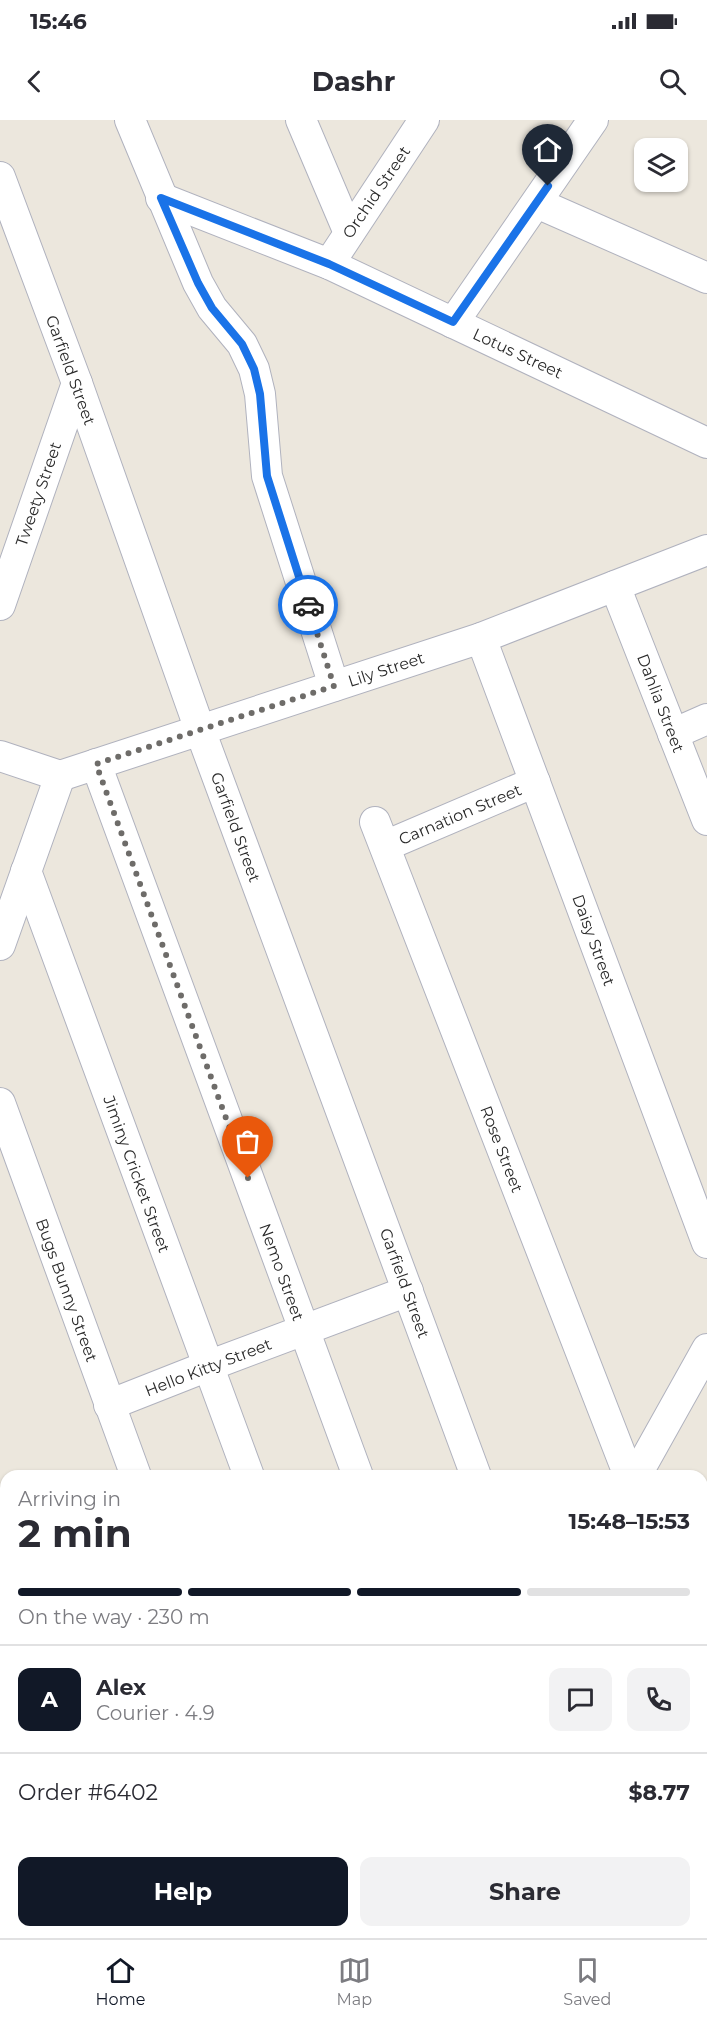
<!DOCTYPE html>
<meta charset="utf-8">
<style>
:root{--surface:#fff;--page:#f2f2f3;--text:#2b2b33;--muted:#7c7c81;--line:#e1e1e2;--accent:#111827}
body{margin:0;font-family:Montserrat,sans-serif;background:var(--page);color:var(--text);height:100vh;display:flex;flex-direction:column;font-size:22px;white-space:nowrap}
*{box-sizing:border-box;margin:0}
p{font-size:20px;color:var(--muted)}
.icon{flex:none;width:33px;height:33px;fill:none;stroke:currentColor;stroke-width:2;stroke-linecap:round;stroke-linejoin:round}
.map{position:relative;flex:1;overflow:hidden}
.side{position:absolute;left:0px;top:1350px;width:708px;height:468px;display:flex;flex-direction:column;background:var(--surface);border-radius:18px 18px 0 0;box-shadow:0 2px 4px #0004}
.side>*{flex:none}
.buttons{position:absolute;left:634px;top:18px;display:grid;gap:12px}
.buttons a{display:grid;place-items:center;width:54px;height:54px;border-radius:12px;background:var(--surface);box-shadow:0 2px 4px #0004;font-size:30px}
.pin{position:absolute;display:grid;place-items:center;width:51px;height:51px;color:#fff;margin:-62px -26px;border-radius:50% 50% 50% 0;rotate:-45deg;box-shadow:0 0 6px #0007}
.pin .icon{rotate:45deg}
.courier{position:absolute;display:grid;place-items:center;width:60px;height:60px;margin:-30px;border:4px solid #1a73e8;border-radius:50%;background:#fff;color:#222;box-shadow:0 2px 8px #0007}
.overview em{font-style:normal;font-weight:700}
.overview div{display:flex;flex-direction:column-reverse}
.overview{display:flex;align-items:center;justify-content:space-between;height:102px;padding:0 18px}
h1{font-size:39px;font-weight:700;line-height:45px}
.bar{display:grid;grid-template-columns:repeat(4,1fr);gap:9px 6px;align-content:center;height:72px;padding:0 18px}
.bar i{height:8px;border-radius:4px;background:var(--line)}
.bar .current{background:var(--accent)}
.bar p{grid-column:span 4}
.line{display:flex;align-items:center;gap:15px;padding:0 18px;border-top:2px solid var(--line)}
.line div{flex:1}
.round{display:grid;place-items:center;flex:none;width:63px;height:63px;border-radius:12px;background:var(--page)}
.cta{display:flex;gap:12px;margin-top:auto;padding:12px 18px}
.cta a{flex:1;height:69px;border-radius:12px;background:var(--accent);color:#fff;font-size:24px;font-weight:700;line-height:69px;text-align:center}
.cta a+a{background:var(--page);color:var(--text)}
.status{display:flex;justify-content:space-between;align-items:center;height:42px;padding:0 30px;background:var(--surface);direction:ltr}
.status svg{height:16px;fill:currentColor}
header{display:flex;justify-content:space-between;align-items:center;height:78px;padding:0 18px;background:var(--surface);font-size:27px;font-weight:700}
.tab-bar{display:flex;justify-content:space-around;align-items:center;height:84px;border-top:2px solid var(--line);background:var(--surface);font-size:16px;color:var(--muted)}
.tab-bar a{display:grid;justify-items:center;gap:3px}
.tab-bar .current{color:var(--accent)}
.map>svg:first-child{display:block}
</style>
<div class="status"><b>15:46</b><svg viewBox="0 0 49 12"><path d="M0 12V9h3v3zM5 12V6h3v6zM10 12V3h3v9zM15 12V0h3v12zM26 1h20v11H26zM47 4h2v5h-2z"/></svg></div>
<header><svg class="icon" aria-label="back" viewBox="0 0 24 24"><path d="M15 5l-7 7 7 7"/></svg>Dashr<svg class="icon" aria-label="search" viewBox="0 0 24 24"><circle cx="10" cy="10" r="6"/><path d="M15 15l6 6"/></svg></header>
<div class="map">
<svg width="707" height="1818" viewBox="0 0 707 1818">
<rect width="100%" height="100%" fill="#ece7dd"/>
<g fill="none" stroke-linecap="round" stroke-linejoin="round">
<defs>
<g id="minor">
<path d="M 130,0 L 198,163 L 212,188 L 242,224 L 254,249 L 260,274 L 267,356 L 334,566"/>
<path d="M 301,0 L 349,113"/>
<path d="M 0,57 L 77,263 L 200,610 L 476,1356"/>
<path d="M 161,78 L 329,144 L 707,323"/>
<path d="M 537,83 L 707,158"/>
<path d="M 329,144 L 424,0"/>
<path d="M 453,203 L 593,0"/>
<path d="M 615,466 L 707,700"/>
<path d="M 0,485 L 77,263"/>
<path d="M 481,518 L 707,1123"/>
<path d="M 673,614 L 707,599"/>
<path d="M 0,636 L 60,656"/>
<path d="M 96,644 L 358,1356"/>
<path d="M 60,656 L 481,518 L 707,430"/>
<path d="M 375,702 L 629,1356"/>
<path d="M 385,726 L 535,662"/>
<path d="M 26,751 L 249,1356"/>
<path d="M 0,825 L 60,656"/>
<path d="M 0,983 L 136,1356"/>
<path d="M 109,1285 L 208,1246 L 408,1171"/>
<path d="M 636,1356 L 707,1229"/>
<path d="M 0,1638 L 6,1641"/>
<path d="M 0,1759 L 6,1762"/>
<path d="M 120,1812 L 134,1818"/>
<path d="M 405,1812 L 420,1818"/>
<path d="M 525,1812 L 527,1818"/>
<path d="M 644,1812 L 647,1818"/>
<path d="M 249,1818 L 252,1812"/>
</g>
</defs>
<!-- minor casing -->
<use href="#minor" stroke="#b0b2be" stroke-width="32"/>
<!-- minor -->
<use href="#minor" stroke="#fff" stroke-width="30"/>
</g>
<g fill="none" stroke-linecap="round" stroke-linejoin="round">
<!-- done -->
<path stroke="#6e6c69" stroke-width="6" stroke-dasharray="0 10.8" d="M 248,1058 L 96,644 L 334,566 L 308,485"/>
<!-- route -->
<path stroke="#1a73e8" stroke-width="8" d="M 308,485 L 267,356 L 260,274 L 254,249 L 242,224 L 212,188 L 198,163 L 161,78 L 329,144 L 453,202 L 548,66"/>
</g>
<g text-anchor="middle" stroke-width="6" stroke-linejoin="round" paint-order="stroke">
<!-- street labels -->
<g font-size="16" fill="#2a2a2a" stroke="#fff">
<text transform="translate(376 72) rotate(-56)" y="6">Orchid Street</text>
<text transform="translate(518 233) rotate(25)" y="6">Lotus Street</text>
<text transform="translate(71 250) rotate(70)" y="6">Garfield Street</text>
<text transform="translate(38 374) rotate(-71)" y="6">Tweety Street</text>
<text transform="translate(386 549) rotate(-18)" y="6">Lily Street</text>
<text transform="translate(661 583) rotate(69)" y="6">Dahlia Street</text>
<text transform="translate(460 694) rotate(-23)" y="6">Carnation Street</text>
<text transform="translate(236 707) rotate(70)" y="6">Garfield Street</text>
<text transform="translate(594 820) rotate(70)" y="6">Daisy Street</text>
<text transform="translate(502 1029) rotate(69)" y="6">Rose Street</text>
<text transform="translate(137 1054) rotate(70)" y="6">Jiminy Cricket Street</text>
<text transform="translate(282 1152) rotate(70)" y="6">Nemo Street</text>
<text transform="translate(405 1163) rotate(70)" y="6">Garfield Street</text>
<text transform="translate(67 1170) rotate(70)" y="6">Bugs Bunny Street</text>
<text transform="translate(208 1247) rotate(-21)" y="6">Hello Kitty Street</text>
</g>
</g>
</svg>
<div class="buttons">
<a><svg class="icon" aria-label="layers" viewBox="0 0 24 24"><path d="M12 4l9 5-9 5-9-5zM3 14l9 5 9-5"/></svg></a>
</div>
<div class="pin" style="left:248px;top:1058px;background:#ea580c"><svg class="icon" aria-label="bag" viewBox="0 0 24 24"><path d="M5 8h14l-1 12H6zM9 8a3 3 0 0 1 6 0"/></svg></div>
<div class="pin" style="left:548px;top:66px;background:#1f2937"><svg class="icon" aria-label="home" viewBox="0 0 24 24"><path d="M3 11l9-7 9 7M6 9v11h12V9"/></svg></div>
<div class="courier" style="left:308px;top:485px"><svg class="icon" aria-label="car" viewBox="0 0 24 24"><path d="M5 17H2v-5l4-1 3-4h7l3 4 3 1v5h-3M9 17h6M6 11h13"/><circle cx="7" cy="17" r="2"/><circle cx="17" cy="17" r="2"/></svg></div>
<section class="side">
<div class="overview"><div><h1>2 min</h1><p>Arriving in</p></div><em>15:48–15:53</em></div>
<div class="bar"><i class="current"></i><i class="current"></i><i class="current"></i><i></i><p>On the way · 230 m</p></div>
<div class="line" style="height:108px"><b class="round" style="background:var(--accent);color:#fff">A</b><div><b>Alex</b><p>Courier · 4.9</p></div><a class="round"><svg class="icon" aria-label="chat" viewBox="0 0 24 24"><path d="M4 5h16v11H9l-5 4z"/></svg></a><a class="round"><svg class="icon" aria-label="phone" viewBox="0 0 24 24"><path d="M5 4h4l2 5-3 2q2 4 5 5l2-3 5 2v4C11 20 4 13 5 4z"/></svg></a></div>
<div class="line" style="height:78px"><div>Order #6402</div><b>$8.77</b></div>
<div class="cta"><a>Help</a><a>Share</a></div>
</section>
</div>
<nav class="tab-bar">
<a class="current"><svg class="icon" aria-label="home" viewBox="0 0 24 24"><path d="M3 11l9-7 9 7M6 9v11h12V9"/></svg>Home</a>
<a><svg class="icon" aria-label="map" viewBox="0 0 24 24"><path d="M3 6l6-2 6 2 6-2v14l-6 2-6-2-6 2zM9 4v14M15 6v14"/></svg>Map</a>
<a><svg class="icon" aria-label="saved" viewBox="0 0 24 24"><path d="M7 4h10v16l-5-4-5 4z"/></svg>Saved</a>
</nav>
